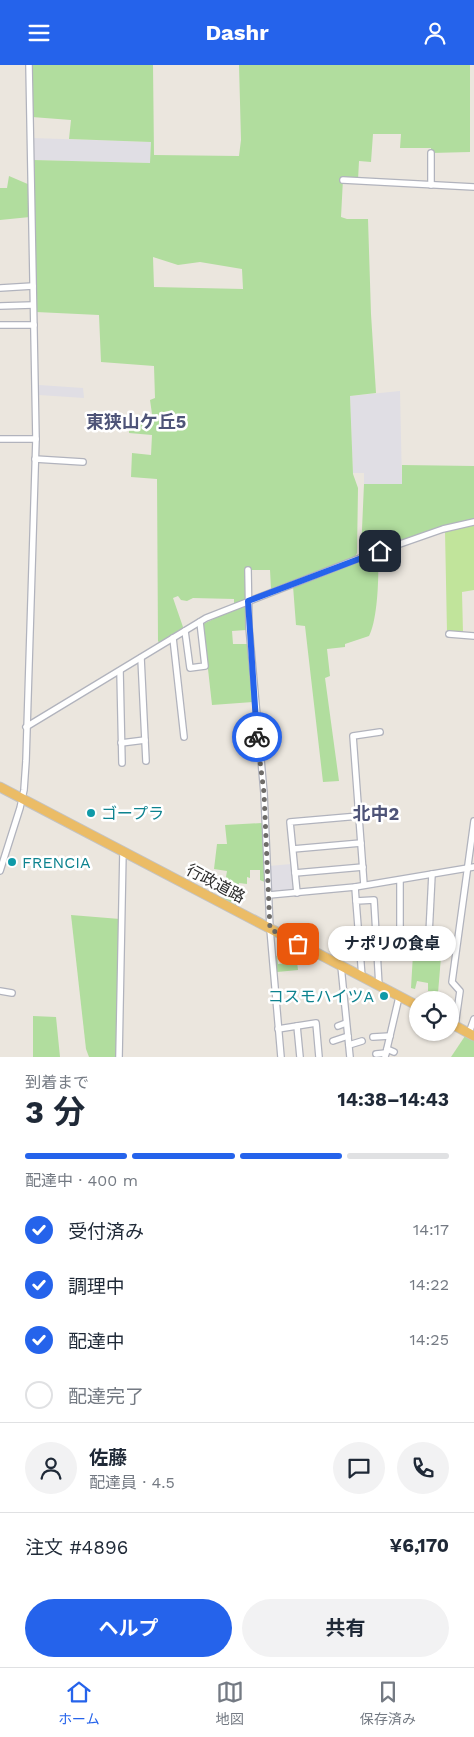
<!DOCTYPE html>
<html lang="ja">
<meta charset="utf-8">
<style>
:root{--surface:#fff;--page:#f2f2f3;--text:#1f2937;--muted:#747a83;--line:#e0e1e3;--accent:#2563eb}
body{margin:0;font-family:"Work Sans","Noto Sans JP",sans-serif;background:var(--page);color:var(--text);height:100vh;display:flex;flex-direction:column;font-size:19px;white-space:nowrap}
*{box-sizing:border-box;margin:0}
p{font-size:16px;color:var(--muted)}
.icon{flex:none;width:28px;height:28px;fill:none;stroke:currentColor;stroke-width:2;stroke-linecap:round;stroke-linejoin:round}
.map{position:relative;height:992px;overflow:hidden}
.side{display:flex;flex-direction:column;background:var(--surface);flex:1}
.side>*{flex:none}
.fabs{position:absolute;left:409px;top:926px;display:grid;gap:10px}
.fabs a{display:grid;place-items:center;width:50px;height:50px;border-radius:50%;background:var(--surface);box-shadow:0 1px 4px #0004;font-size:25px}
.pin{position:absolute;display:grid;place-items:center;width:42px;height:42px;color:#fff;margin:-21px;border-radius:10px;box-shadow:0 2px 8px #0006}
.courier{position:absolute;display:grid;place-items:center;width:50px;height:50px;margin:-25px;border:4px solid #2563eb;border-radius:50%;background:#fff;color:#222;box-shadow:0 1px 6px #0007}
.bubble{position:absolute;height:35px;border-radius:18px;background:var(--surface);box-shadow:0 1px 4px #0004;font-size:16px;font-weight:700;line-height:35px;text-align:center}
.head em{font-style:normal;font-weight:700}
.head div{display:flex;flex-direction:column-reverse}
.head{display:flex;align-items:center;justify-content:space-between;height:85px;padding:0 25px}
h1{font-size:32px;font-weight:700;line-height:38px}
.bar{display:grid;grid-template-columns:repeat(4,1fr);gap:8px 5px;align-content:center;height:60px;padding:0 25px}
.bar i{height:6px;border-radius:4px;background:var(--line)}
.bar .current{background:var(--accent)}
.bar p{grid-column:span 4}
.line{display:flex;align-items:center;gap:12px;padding:0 25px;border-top:1px solid var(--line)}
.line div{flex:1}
.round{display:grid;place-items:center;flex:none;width:52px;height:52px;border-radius:26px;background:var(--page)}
ol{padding:0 25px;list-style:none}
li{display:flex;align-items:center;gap:15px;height:55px}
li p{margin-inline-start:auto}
li .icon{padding:5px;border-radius:50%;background:var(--accent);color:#fff;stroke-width:4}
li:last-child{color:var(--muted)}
li i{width:28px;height:28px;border:2px solid var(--line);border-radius:50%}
.primary-button{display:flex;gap:10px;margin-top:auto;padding:10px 25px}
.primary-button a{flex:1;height:58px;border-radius:30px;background:var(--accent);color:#fff;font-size:20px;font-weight:700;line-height:58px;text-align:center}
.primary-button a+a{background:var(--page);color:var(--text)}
header{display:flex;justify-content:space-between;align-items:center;height:65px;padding:0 25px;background:var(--accent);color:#fff;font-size:22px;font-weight:700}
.menu{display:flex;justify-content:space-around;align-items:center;height:70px;border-top:1px solid var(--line);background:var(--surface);font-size:14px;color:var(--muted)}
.menu a{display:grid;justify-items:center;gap:2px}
.menu .current{color:var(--accent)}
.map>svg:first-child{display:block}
</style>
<header><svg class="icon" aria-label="menu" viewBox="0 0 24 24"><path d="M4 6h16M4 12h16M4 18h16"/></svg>Dashr<svg class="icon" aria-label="person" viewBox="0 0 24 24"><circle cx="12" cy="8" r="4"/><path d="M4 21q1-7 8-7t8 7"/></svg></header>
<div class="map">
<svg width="474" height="992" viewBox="0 0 474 992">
<rect width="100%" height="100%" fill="#ebe6de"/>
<!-- industrial -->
<g fill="#e0dee4">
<path d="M 32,73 L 151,77 L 151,98 L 33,95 Z"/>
<path d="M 39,320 L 83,323 L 84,333 L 39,330 Z"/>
<path d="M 400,326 L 402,419 L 364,419 L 364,408 L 353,408 L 350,331 Z"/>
<path d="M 291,799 L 294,826 L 271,828 L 269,801 Z"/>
</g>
<!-- green -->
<g fill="#b1dd9e" fill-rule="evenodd">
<path d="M 32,0 L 153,0 L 154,90 L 239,91 L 241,75 L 239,0 L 470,0 L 470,87 L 431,88 L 431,83 L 400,83 L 401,69 L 373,69 L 371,97 L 359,96 L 358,115 L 343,114 L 341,152 L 347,154 L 368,154 L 371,249 L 376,328 L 350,331 L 353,409 L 358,423 L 357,488 L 355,492 L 271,524 L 270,505 L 247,505 L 247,534 L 234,539 L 234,534 L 193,533 L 187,536 L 181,535 L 178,531 L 173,533 L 183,562 L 182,565 L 160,579 L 158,576 L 157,414 L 131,412 L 132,388 L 151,390 L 152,370 L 129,368 L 129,356 L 153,356 L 150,335 L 155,333 L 154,301 L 101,297 L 99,250 L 36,247 L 33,95 L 150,98 L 151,77 L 69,74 L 71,55 L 32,52 ZM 153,192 L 178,200 L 200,197 L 242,204 L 243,224 L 154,222 Z"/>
<path d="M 9,111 L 30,120 L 30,152 L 0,155 L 0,123 L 7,123 Z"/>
<path d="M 402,400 L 474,401 L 474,454 L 439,463 L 365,489 L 361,487 L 364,419 L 402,419 Z"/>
<path d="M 378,489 C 379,509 378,554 369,571 L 345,579 L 345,582 L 327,584 L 330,611 L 325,613 L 339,716 L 323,717 L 305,561 L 296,560 L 293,521 Z"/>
<path d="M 243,540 L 246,542 L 246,565 L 232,566 L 233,579 L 248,579 L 253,637 L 212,640 L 203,559 Z"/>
<path d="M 262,758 L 267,818 L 260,815 L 260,805 L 250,805 L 250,813 L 247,812 L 247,819 L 239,818 L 238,826 L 246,828 L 242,837 L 238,836 L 235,842 L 222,835 L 226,825 L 224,824 L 227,806 L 214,804 L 217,779 L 227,779 L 225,760 Z"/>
<path d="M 71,850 L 120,854 L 116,992 L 89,992 L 86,984 Z"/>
<path d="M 413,889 L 441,892 L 438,928 L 428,926 L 428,918 L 417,916 L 415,924 L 411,923 Z"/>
<path d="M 275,891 L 277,891 L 278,899 L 297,897 L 298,905 L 277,907 Z"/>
<path d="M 33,951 L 56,952 L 60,992 L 33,992 Z"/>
<path d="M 465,971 L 474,976 L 474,992 L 451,992 Z"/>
</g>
<!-- pitch -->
<path fill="#c1e49b" d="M 474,459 L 474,525 L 462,527 L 463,568 L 447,567 L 445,466 Z"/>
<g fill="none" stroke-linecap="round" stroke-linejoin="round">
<defs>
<g id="minor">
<path d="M 431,88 L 431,120"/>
<path d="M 343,115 L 474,122"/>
<path d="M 0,223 L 33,221"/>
<path d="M 0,241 L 33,240"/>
<path d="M 0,260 L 34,260"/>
<path d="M 0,374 L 36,374"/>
<path d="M 35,394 L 83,397"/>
<path d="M 248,505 L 249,562 L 264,728 L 270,864 L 281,992"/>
<path d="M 185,566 L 190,603 L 205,601 L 200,557"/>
<path d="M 449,569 L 474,571"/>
<path d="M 173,573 L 184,672"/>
<path d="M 141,593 L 146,696"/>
<path d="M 120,606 L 122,698"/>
<path d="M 26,662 L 206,553 L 360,493 L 443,464 L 474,457"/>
<path d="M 121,678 L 145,675"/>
<path d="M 293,784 L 361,778"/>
<path d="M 0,806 L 20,743 L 24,725 L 26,696 L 36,374 L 29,0"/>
<path d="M 295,808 L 363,802"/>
<path d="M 364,820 L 353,671 L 380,667"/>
<path d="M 355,822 L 356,836"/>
<path d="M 297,828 L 290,757 L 359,751"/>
<path d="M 269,830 L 355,822 L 474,802"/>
<path d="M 400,884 L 400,815"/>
<path d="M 428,889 L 432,809"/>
<path d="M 341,901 L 350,992"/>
<path d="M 362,912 L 356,836 L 374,835 L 379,921"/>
<path d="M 0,926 L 12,928"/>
<path d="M 297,961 L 300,992"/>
<path d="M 338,961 L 346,958"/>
<path d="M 455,961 L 460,926 L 452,917 L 474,756"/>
<path d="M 278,964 L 316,958 L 319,992"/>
<path d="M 469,968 L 474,954"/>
<path d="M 373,972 L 390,971"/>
<path d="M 333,976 L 348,971"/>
<path d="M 349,980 L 362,976"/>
<path d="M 387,984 L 394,987"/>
<path d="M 376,989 L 386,988"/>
<path d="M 119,992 L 123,786"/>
<path d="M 385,992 L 399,932"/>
</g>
<g id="trunk">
<path d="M 0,722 L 418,941"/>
<path d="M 450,958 L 474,971"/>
</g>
</defs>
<!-- minor casing -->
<use href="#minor" stroke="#b1b3bd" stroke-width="8"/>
<!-- trunk casing -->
<use href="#trunk" stroke="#c3c3c3" stroke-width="11"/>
<!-- minor -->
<use href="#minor" stroke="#fff" stroke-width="5.5"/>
<!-- trunk -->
<use href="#trunk" stroke="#ebbc66" stroke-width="9"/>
</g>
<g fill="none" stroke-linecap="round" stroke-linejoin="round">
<!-- done -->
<path stroke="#6e6c69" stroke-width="5" stroke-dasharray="0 9" d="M 257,672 L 264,728 L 270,864 L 298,879"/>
<!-- route -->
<path stroke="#2563eb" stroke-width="6" d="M 257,672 L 248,536 L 380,486"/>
</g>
<!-- markers -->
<g fill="#0f9aa8" stroke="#fff" stroke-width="2">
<circle cx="91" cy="748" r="5"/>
<circle cx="12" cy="797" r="5"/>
<circle cx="384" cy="931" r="5"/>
</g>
<g text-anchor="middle" stroke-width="5" stroke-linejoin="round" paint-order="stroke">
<!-- culture labels -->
<g font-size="16" fill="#0d838f" stroke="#fff" text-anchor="start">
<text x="101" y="754">ゴープラ</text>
<text x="22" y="803">FRENCIA</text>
<text x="374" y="937" text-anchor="end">コスモハイツA</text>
</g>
<!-- street labels -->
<g font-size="16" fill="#2a2a2a" stroke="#fff">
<text transform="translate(216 818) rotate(28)" y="6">行政道路</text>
</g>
<!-- neighbourhood labels -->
<g font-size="18" font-weight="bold" fill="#4e5478" stroke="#fff">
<text x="136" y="363">東狭山ケ丘5</text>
<text x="376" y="755">北中2</text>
</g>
</g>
</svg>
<div class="fabs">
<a><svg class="icon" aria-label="locate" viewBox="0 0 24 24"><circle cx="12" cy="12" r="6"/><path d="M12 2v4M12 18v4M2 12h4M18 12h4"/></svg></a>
</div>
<div class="pin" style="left:298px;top:879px;background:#ea580c"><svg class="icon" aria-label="bag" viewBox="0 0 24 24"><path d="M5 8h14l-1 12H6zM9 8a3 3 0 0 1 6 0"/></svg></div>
<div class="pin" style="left:380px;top:486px;background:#1f2937"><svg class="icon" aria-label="home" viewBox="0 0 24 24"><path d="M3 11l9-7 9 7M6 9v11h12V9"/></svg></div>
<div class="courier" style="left:257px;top:672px"><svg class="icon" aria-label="bike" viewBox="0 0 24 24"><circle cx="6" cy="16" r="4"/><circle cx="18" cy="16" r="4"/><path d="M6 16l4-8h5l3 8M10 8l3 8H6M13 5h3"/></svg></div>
<div class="bubble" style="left:328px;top:861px;width:128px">ナポリの食卓</div>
</div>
<section class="side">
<div class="head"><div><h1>3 分</h1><p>到着まで</p></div><em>14:38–14:43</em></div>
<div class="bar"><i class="current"></i><i class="current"></i><i class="current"></i><i></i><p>配達中 · 400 m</p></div>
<ol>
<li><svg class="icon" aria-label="check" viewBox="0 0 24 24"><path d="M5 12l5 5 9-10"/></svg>受付済み<p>14:17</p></li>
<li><svg class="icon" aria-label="check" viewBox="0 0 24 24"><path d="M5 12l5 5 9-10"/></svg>調理中<p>14:22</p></li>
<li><svg class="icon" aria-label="check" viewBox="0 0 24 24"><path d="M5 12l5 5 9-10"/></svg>配達中<p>14:25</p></li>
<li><i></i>配達完了</li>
</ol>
<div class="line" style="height:90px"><a class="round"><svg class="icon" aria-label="person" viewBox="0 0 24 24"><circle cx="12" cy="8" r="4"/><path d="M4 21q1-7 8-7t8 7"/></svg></a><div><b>佐藤</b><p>配達員 · 4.5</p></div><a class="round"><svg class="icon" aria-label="chat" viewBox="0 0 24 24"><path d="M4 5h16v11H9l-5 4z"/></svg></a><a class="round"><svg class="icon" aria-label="phone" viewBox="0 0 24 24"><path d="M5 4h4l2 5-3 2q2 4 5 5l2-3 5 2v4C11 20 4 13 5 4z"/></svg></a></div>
<div class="line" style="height:65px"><div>注文 #4896</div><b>¥6,170</b></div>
<div class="primary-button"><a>ヘルプ</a><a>共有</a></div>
</section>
<nav class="menu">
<a class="current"><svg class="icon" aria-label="home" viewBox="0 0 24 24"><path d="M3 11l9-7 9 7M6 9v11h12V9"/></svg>ホーム</a>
<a><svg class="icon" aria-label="map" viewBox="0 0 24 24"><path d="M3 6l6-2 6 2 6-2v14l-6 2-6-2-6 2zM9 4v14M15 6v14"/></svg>地図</a>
<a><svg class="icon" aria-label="saved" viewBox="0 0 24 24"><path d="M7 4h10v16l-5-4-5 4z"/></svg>保存済み</a>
</nav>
